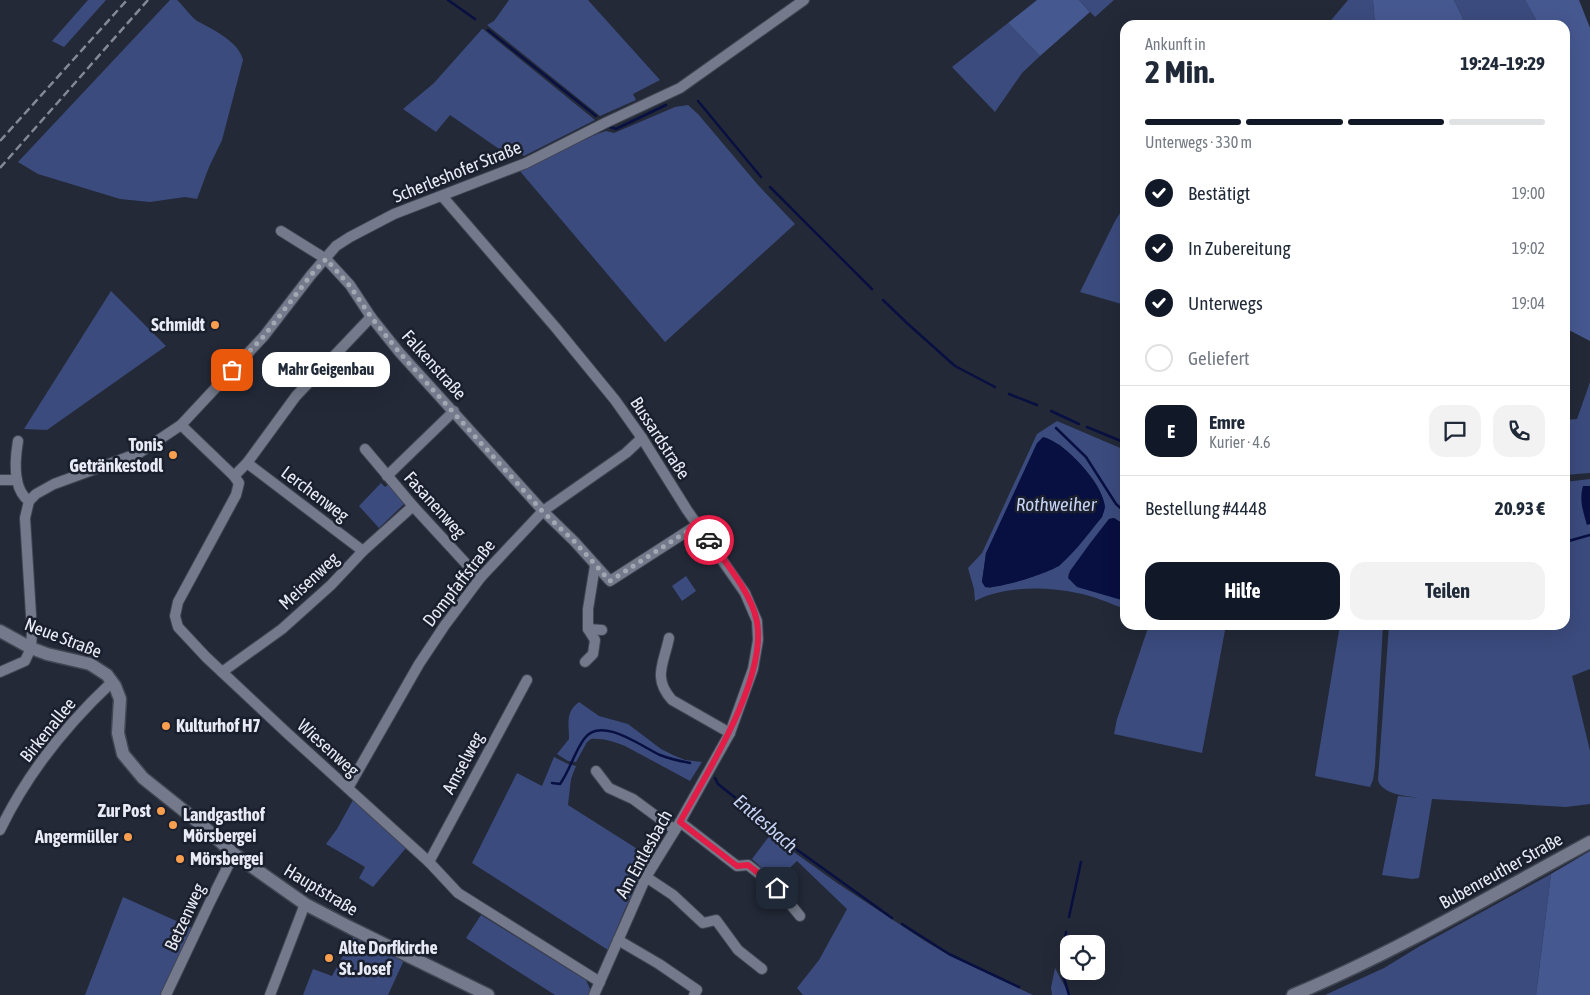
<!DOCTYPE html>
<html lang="de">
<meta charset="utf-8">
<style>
:root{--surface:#fff;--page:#f2f2f3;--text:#1f2937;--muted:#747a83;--line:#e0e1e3;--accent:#111827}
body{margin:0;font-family:"Asap Condensed",sans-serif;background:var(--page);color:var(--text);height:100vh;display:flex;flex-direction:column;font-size:19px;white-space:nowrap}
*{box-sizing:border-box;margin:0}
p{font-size:16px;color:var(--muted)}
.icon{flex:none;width:28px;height:28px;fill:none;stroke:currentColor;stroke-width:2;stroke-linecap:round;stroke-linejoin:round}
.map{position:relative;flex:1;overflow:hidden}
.panel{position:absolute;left:1120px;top:20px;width:450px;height:610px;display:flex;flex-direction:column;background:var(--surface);border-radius:15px;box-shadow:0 5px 20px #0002}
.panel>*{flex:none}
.buttons{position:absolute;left:1060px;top:935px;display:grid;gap:10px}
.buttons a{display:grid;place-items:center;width:45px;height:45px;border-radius:10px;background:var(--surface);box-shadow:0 5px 20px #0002;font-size:25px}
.pin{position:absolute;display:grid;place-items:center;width:42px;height:42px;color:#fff;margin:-21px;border-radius:10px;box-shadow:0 2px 8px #0006}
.courier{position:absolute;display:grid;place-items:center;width:50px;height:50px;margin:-25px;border:4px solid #e11d48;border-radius:50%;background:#fff;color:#222;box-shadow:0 1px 6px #0007}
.bubble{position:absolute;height:35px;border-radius:15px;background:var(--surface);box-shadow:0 5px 20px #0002;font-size:16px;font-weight:700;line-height:35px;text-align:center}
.overview em{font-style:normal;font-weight:700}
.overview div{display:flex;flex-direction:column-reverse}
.overview{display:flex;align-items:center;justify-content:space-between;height:85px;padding:0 25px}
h1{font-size:32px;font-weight:700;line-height:38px}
.bar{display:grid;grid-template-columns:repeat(4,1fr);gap:8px 5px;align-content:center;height:60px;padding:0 25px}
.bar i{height:6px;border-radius:4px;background:var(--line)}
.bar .current{background:var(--accent)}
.bar p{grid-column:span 4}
.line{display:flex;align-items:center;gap:12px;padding:0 25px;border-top:1px solid var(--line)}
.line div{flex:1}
.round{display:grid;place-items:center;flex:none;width:52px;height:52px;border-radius:15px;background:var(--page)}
ol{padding:0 25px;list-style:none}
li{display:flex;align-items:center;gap:15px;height:55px}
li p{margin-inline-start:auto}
li .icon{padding:5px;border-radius:50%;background:var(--accent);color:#fff;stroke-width:4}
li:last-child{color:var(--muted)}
li i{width:28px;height:28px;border:2px solid var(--line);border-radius:50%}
.button{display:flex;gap:10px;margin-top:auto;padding:10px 25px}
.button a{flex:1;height:58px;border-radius:15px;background:var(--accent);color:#fff;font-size:20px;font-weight:700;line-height:58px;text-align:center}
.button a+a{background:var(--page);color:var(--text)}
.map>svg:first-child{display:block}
</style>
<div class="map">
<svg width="1590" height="995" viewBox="0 0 1590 995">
<rect width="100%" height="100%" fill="#232937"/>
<!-- green -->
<g fill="#3b4b7d" fill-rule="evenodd">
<path d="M 88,0 L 106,0 L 64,47 L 52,41 Z"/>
<path d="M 170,0 L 177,0 C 184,6 191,18 199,22 C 214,30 239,42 243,60 L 222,140 L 209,167 L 197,199 L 185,197 L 150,202 L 120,199 L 38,174 L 18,162 Z"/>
<path d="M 509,0 L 588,0 L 660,80 L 633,94 L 636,100 L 600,116 L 487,25 L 494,21 Z"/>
<path d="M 1079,0 L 1114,0 L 1095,17 Z"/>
<path d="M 1348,0 L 1373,0 L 1375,25 L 1327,25 Z"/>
<path d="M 1454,0 L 1525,0 L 1539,25 L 1466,25 Z"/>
<path d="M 1008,23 L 1040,56 L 1022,73 L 995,112 L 952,67 Z"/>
<path d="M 482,29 L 483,29 L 595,120 L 524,156 L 510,143 L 502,151 L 450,115 L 436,132 L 403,109 L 434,83 Z"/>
<path d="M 688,105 L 698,114 L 758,185 L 795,224 L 665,342 L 519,170 L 597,134 L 606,131 L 614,133 L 675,107 Z"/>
<path d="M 1124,207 L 1125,208 L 1125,305 L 1080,292 L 1115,221 Z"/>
<path d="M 111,291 L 166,346 L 47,430 L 24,429 Z"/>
<path d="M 1590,382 L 1590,473 L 1565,475 L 1565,420 L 1577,419 Z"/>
<path d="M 1057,421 L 1125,450 L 1125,525 L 1114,518 L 1109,519 L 1068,575 L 1125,601 L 1125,609 C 1109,603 1094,596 1077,593 C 1045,586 1004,586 975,601 L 974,589 L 968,568 L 982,553 L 1037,434 ZM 1059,444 C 1077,462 1112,489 1102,517 L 1059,566 L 1026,579 L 989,588 L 982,582 L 986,553 Z"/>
<path d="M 1590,479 L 1590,486 L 1583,486 L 1587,524 L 1590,524 L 1590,669 L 1572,676 L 1590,751 L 1590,804 L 1566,807 L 1432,799 L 1419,878 L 1412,879 L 1382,875 L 1398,796 L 1421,798 C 1408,796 1382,795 1378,780 L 1389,625 L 1565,625 L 1565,534 L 1567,528 L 1565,482 Z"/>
<path d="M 381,483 L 385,487 L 389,484 L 404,504 L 379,528 L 359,506 Z"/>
<path d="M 686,576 L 696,591 L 682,601 L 672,586 Z"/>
<path d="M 1149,625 L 1226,625 L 1202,753 L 1114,734 L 1117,719 Z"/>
<path d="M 1340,625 L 1383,625 L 1375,766 L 1373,780 L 1370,787 L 1315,776 Z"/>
<path d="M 579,702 L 599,716 L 628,724 L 661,749 L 673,755 L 685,760 L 702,762 L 690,781 L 625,746 C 614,742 603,738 591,739 L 587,742 L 576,762 L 568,761 L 557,754 L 569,739 C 569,724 565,712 579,702 Z"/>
<path d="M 554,757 L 568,764 L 576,766 L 571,779 L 568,805 L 650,857 L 625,909 L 608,950 L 472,863 L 517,773 L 542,786 Z"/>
<path d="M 353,800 L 406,848 L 373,887 L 359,878 L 365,867 L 326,844 L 337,829 Z"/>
<path d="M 770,835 L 837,883 L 925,941 L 947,954 L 1033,995 L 803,995 L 797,988 L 819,960 L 847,909 L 797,861 L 776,881 L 752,859 Z"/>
<path d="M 1551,874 L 1536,995 L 1325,995 L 1384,968 L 1420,946 Z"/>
<path d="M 123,897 L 192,928 L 161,995 L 85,995 Z"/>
<path d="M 481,915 L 586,980 L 590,989 L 589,995 L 555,995 L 466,938 Z"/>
<path d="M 353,937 L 404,960 L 388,995 L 303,995 L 313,969 L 332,976 Z"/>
<path d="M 1055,968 L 1069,994 L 1069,995 L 1052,995 L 1051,988 Z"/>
</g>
<!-- forest -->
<g fill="#465890">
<path d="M 1037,0 L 1079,0 L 1090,12 L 1040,56 L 1008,23 Z"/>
<path d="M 1373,0 L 1454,0 L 1466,25 L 1375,25 Z"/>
<path d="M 1525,0 L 1579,0 L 1590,28 L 1590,341 L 1565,328 L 1565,25 L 1539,25 Z"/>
<path d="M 1590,851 L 1590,995 L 1536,995 L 1551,874 Z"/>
</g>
<!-- water -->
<g fill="#080f41">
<path d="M 1043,437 C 1065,442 1102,483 1105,506 C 1105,510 1103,513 1102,517 C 1089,533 1076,551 1060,565 C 1050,573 998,589 985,587 L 982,582 L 986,553 L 1037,443 Z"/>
<path d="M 1583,486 L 1590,486 L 1590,524 L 1587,525 C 1583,511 1579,500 1583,486 Z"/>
<path d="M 1114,518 L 1125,525 L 1125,601 L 1077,587 L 1068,578 L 1070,571 L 1091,542 L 1109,519 Z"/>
</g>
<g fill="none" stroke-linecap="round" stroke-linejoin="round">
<!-- stream -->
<g stroke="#080f41" stroke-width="2.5">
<path d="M 448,0 L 475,19"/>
<path d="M 488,30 L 596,116"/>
<path d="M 698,101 L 761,177"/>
<path d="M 610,127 L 616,129 L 666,105"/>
<path d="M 770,187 L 872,289"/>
<path d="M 883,300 L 908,324 L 955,366 L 995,387"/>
<path d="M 1009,394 L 1037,405"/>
<path d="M 1051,411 L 1079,424"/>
<path d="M 1087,427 L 1121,441"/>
<path d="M 1056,428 L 1086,457 L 1116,504 L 1125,512"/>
<path d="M 1565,542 L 1590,535"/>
<path d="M 715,778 L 718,784 L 767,823 L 789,844 L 892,918"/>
<path d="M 552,783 L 560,784 C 570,770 574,753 584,739 C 601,715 642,747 660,755 C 670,759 680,761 690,763"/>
<path d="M 1069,917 L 1081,862"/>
<path d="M 902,924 L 949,954 L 1019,987"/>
<path d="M 1066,932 L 1061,968 L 1069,995"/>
</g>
<defs>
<g id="minor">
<path d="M 442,196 L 556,328 L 615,400 L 642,438 L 687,510 L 745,593 L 757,621 L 758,640 L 753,669 L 730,733 L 680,822 L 646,877 L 594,995"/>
<path d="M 281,231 L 326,259 L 350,285 L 371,317 L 399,352 L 543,511 L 574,541 L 610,581 L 697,525"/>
<path d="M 181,425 L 234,476 L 239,483 L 236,495 L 178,602 L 175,616 L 178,627 L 206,657 L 287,733 L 429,862 L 458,893 L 600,982"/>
<path d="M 18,441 C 15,459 12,489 29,501"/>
<path d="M 365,449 L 413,506 L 471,569 L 481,577"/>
<path d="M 247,463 L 363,551"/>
<path d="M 234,476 L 247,463 L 296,396 L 371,317"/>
<path d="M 387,476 L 454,411"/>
<path d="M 0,480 L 17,480"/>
<path d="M 588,629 L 602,630"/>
<path d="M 669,638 C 664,663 652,678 672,700 L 730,733"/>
<path d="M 585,662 L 593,654 L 595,640 L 588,629 L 588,609 L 595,566"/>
<path d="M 0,672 L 25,661 L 31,648 L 32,631 L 25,518 L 29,501 L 36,494 L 54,484 L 139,453 L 181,425 L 264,336 L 311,275 L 336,246 L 350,237 L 394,214 L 526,163 L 605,123 L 680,88 L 804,0"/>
<path d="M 222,672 L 282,629 L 331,585 L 363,551 L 413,506"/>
<path d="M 596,771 L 609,788 L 633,799 L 675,830"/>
<path d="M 348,788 L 419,664 L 445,625 L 481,577 L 543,511 L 626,453 L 642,438"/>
<path d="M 680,822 L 737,866 L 748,865 L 777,888 L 800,916"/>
<path d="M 0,830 C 27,774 67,724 112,682"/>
<path d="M 429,862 L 527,680"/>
<path d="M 646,877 L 673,895 L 703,923 L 716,920 L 738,950 L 762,969"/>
<path d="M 618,940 L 659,964 L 697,990 L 694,995"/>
<path d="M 166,995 L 210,902 L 234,854"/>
<path d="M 270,995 L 305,904"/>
</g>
<g id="tertiary">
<path d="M 0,631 L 31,648 L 47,654 L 90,664 L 107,675 L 115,686 L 120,699 L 118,733 L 123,754 L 143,778 L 203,826 L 234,854 L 305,904 L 351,928 L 488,995"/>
<path d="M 1293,995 C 1396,952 1492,895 1590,842"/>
</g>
</defs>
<!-- minor casing -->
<use href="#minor" stroke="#424552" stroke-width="12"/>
<!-- tertiary casing -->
<use href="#tertiary" stroke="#424552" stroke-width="15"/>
<!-- minor -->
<use href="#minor" stroke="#747a8b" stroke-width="10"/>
<!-- tertiary -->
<use href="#tertiary" stroke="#747a8b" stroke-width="12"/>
<!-- rail -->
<g stroke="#848995" stroke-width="2.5" stroke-dasharray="8 4" stroke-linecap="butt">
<path d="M 0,141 L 127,0"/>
<path d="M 0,168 L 148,0"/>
</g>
</g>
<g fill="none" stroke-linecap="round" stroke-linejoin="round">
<!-- done -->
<path stroke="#a3a7b2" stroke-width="5" stroke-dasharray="0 9" d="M 232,370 L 264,336 L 311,275 L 326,259 L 350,286 L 371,317 L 399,352 L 543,512 L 574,541 L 610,581 L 697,525 L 709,540"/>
<!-- route -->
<path stroke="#e11d48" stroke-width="6" d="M 709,540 C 726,563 752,594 757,622 C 767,679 707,773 680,822 L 737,866 L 748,865 L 777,888"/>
</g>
<!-- markers -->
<g fill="#fa9f4f" stroke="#1a1f2d" stroke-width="2">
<circle cx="215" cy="325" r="5"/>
<circle cx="173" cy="455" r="5"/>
<circle cx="166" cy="726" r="5"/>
<circle cx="161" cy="811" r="5"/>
<circle cx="173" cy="825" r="5"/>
<circle cx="128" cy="837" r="5"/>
<circle cx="180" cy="859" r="5"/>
<circle cx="329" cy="958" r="5"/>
</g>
<g text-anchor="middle" stroke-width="5" stroke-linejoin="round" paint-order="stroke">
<!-- street labels -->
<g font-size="18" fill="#e8ebf5" stroke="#1a1f2d">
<text transform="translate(457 172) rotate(-22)" y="6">Scherleshofer Straße</text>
<text transform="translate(434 365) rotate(48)" y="6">Falkenstraße</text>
<text transform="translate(660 438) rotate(57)" y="6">Bussardstraße</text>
<text transform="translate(315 494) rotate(37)" y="6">Lerchenweg</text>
<text transform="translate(435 505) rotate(48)" y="6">Fasanenweg</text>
<text transform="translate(309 581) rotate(-43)" y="6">Meisenweg</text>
<text transform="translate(459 583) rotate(-52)" y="6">Dompfaffstraße</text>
<text transform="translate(63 638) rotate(21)" y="6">Neue Straße</text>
<text transform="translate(48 730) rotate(-51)" y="6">Birkenallee</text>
<text transform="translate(328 748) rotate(42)" y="6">Wiesenweg</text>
<text transform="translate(463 763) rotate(-62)" y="6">Amselweg</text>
<text transform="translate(644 854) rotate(-61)" y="6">Am Entlesbach</text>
<text transform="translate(1501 871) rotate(-29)" y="6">Bubenreuther Straße</text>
<text transform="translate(321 890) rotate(31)" y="6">Hauptstraße</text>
<text transform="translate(185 917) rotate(-65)" y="6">Betzenweg</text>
</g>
<!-- poi labels -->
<g font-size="18" font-weight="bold" fill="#e8ebf5" stroke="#1a1f2d" text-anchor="end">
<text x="205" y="331">Schmidt</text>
<text x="163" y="451">Tonis<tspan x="163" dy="21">Getränkestodl</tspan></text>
<text x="176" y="732" text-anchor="start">Kulturhof H7</text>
<text x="151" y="817">Zur Post</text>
<text x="183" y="821" text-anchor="start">Landgasthof<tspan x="183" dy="21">Mörsbergei</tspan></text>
<text x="118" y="843">Angermüller</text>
<text x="190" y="865" text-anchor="start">Mörsbergei</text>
<text x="339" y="954" text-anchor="start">Alte Dorfkirche<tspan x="339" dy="21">St. Josef</tspan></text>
</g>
<!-- water labels -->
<g font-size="19" font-style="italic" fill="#c6d2f4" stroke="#1a1f2d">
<text x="1056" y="511">Rothweiher</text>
<text transform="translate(766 823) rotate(41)" y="7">Entlesbach</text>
</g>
</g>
</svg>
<div class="buttons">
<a><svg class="icon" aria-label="locate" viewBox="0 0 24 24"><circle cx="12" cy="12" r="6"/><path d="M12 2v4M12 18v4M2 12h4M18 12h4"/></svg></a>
</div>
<div class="pin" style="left:232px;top:370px;background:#ea580c"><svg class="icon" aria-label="bag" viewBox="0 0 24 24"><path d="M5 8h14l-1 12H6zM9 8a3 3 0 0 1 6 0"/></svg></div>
<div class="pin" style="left:777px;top:888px;background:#1f2937"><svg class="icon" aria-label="home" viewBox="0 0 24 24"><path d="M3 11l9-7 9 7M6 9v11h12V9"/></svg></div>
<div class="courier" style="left:709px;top:540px"><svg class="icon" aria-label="car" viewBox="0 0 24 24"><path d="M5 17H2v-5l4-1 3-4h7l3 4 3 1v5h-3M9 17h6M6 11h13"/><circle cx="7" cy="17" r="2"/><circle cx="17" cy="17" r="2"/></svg></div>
<div class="bubble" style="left:262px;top:352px;width:128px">Mahr Geigenbau</div>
<section class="panel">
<div class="overview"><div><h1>2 Min.</h1><p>Ankunft in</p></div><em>19:24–19:29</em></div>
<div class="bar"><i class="current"></i><i class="current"></i><i class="current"></i><i></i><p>Unterwegs · 330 m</p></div>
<ol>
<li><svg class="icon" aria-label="check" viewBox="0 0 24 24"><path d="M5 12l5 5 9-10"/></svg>Bestätigt<p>19:00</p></li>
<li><svg class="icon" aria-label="check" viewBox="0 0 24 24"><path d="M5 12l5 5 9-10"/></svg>In Zubereitung<p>19:02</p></li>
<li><svg class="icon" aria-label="check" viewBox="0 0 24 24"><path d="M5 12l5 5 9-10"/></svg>Unterwegs<p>19:04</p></li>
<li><i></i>Geliefert</li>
</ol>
<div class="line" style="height:90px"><b class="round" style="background:var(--accent);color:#fff">E</b><div><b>Emre</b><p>Kurier · 4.6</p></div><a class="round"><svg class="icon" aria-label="chat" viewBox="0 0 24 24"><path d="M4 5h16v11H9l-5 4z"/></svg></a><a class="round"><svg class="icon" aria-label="phone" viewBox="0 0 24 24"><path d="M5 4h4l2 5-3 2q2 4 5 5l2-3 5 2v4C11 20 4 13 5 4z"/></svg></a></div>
<div class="line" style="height:65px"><div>Bestellung #4448</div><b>20.93 €</b></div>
<div class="button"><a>Hilfe</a><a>Teilen</a></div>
</section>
</div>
